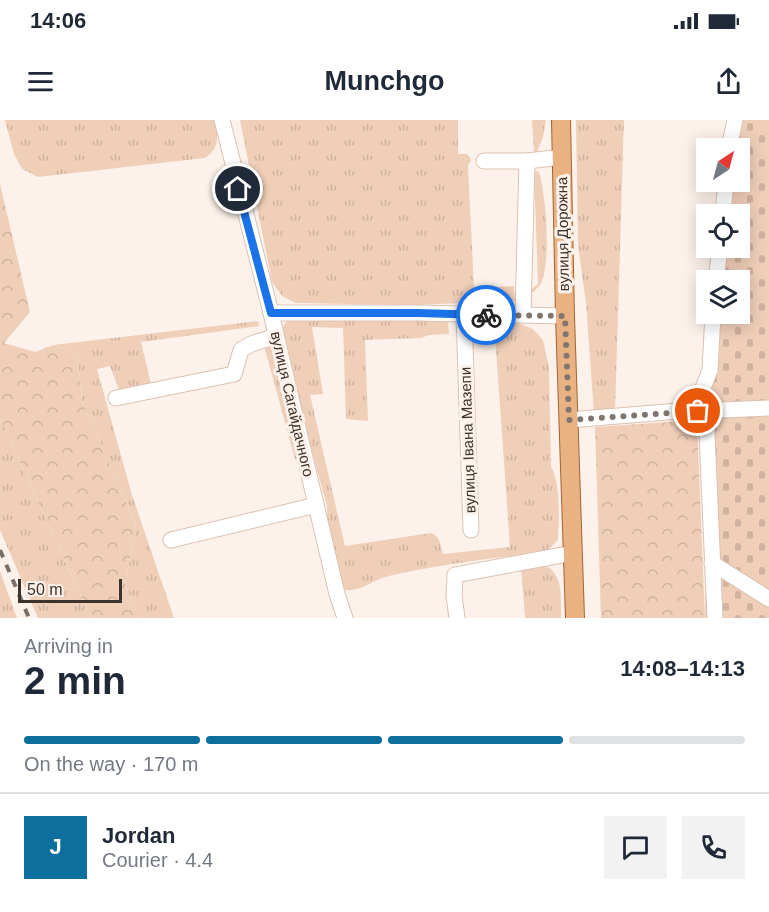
<!DOCTYPE html>
<meta charset="utf-8">
<style>
:root{--surface:#fff;--page:#f2f2f3;--text:#1f2937;--muted:#747a83;--line:#e0e1e3;--accent:#0d6f9d}
body{margin:0;font-family:Helvetica,sans-serif;background:var(--page);color:var(--text);height:100vh;display:flex;flex-direction:column;font-size:22px;white-space:nowrap}
*{box-sizing:border-box;margin:0}
p{font-size:20px;color:var(--muted)}
.icon{flex:none;width:33px;height:33px;fill:none;stroke:currentColor;stroke-width:2;stroke-linecap:round;stroke-linejoin:round}
.map{position:relative;height:498px;overflow:hidden}
.drawer{display:flex;flex-direction:column;background:var(--surface);flex:1}
.drawer>*{flex:none}
.needle{width:39px;rotate:36deg}
.fabs{position:absolute;left:696px;top:18px;display:grid;gap:12px}
.fabs a{display:grid;place-items:center;width:54px;height:54px;border-radius:0px;background:var(--surface);box-shadow:0 3px 15px #0003;font-size:30px}
.scale{position:absolute;left:18px;bottom:15px;width:104px;box-sizing:border-box;padding-left:6px;border:3px solid #3d332c;border-top:0;font-size:16px;line-height:21px;white-space:nowrap;color:#3d332c;-webkit-text-stroke:4px #fdf2eb;paint-order:stroke}
.pin{position:absolute;display:grid;place-items:center;width:51px;height:51px;color:#fff;margin:-26px;border:3px solid #fff;border-radius:50%;box-shadow:0 2px 6px #0007}
.courier{position:absolute;display:grid;place-items:center;width:60px;height:60px;margin:-30px;border:4px solid #1a73e8;border-radius:50%;background:#fff;color:#222;box-shadow:0 2px 8px #0007}
.headline em{font-style:normal;font-weight:700}
.headline div{display:flex;flex-direction:column-reverse}
.headline{display:flex;align-items:center;justify-content:space-between;height:102px;padding:0 24px}
h1{font-size:39px;font-weight:700;line-height:45px}
.bar{display:grid;grid-template-columns:repeat(4,1fr);gap:9px 6px;align-content:center;height:72px;padding:0 24px}
.bar i{height:8px;border-radius:4px;background:var(--line)}
.bar .active{background:var(--accent)}
.bar p{grid-column:span 4}
.line{display:flex;align-items:center;gap:15px;padding:0 24px;border-top:2px solid var(--line)}
.line div{flex:1}
.round{display:grid;place-items:center;flex:none;width:63px;height:63px;border-radius:0px;background:var(--page)}
.status{display:flex;justify-content:space-between;align-items:center;height:42px;padding:0 30px;background:var(--surface);direction:ltr}
.status svg{height:16px;fill:currentColor}
header{display:flex;justify-content:space-between;align-items:center;height:78px;padding:0 24px;background:var(--surface);font-size:27px;font-weight:700}
.map>svg:first-child{display:block}
</style>
<div class="status"><b>14:06</b><svg viewBox="0 0 49 12"><path d="M0 12V9h3v3zM5 12V6h3v6zM10 12V3h3v9zM15 12V0h3v12zM26 1h20v11H26zM47 4h2v5h-2z"/></svg></div>
<header><svg class="icon" aria-label="menu" viewBox="0 0 24 24"><path d="M4 6h16M4 12h16M4 18h16"/></svg>Munchgo<svg class="icon" aria-label="share" viewBox="0 0 24 24"><path d="M12 15V3M7 8l5-5 5 5M5 13v7h14v-7"/></svg></header>
<div class="map">
<svg width="769" height="498" viewBox="0 0 769 498">
<defs>
<pattern id="grass-tufts" width="24" height="20" patternUnits="userSpaceOnUse" patternTransform="scale(1.5)"><rect width="24" height="20" fill="#f0cfb9"/><path d="M3 7l-1-3M5 7V3M7 7l1-3M15 17l-1-3M17 17v-4M19 17l1-3" fill="none" stroke="#cfb29f"/></pattern>
<pattern id="forest-crowns" width="20" height="18" patternUnits="userSpaceOnUse" patternTransform="scale(1.5)"><rect width="20" height="18" fill="#f0cfb9"/><path d="M2 6a3 3 0 1 1 6 0M12 15a3 3 0 1 1 6 0" fill="none" stroke="#cfb29f"/></pattern>
<pattern id="cemetery-stones" width="16" height="16" patternUnits="userSpaceOnUse" patternTransform="scale(1.5)"><rect width="16" height="16" fill="#f0cfb9"/><path d="M2 7V4a2 2 0 0 1 4 0v3zM10 15v-3a2 2 0 0 1 4 0v3z" fill="#cfb29f"/></pattern>
</defs>
<rect width="100%" height="100%" fill="#fdf2eb"/>
<!-- grass -->
<g fill="url(#grass-tufts)">
<path d="M 5,0 L 215,0 C 218,16 220,28 205,38 L 38,57 L 22,49 L 14,34 Z"/>
<path d="M 240,0 L 458,0 L 458,34 L 467,34 L 470,37 L 471,41 L 468,45 L 474,168 L 514,166 L 515,181 L 413,185 L 296,183 L 282,176 L 272,162 Z"/>
<path d="M 532,0 L 546,0 L 543,17 L 536,35 L 534,32 Z"/>
<path d="M 576,0 L 624,0 L 615,292 L 594,295 L 586,183 L 578,125 Z"/>
<path d="M 537,51 L 539,52 C 546,75 552,145 540,165 C 537,169 533,172 529,175 L 530,170 L 538,164 L 534,52 Z"/>
<path d="M 292,198 L 445,199 L 448,202 L 449,214 L 429,215 L 421,218 L 365,220 L 368,301 L 346,299 L 343,208 L 312,207 L 323,274 L 310,275 L 345,426 L 431,413 C 441,417 440,425 443,434 L 510,427 L 495,216 L 477,216 L 473,215 L 474,208 L 483,203 L 508,201 L 520,204 L 533,209 L 543,220 L 549,248 L 551,346 C 561,366 559,398 558,420 L 546,432 C 494,438 440,444 389,456 C 374,459 361,472 345,470 L 340,462 L 328,411 L 327,386 L 303,299 L 282,213 C 283,205 285,202 292,198 Z"/>
<path d="M 258,201 L 259,206 L 141,222 L 151,264 L 119,270 L 110,246 L 97,249 L 132,375 L 174,498 L 139,498 L 125,465 L 136,405 L 82,281 L 77,233 L 53,225 Z"/>
<path d="M 264,226 L 273,228 L 301,338 L 295,339 Z"/>
<path d="M 0,298 L 91,498 L 38,498 L 0,410 Z"/>
<path d="M 544,445 C 565,454 560,479 561,498 L 525,498 L 521,448 Z"/>
<path d="M 0,451 L 17,498 L 0,498 Z"/>
</g>
<!-- forest -->
<g fill="url(#forest-crowns)">
<path d="M 0,64 L 30,192 L 4,223 L 35,232 L 53,225 L 77,233 L 82,281 L 136,405 L 125,465 L 139,498 L 91,498 L 0,298 Z"/>
<path d="M 697,300 L 705,498 L 601,498 L 595,307 Z"/>
</g>
<!-- cemetery -->
<path fill="url(#cemetery-stones)" d="M 740,0 L 769,0 L 769,498 L 705,498 L 707,302 L 719,194 L 740,194 L 740,160 L 723,160 L 726,128 L 740,128 L 740,94 L 730,94 L 733,62 L 740,62 L 740,28 L 737,28 Z"/>
<g fill="none" stroke-linecap="round" stroke-linejoin="round">
<defs>
<g id="minor">
<path d="M 222,0 L 271,193 L 337,474 L 345,498"/>
<path d="M 729,28 L 735,0"/>
<path d="M 484,41 L 527,41 L 562,37"/>
<path d="M 723,94 L 726,62"/>
<path d="M 716,160 L 720,128"/>
<path d="M 271,193 L 418,193 L 464,194"/>
<path d="M 523,195 L 527,41"/>
<path d="M 116,278 L 234,254 L 241,230 L 251,224 L 276,216"/>
<path d="M 706,290 L 715,498"/>
<path d="M 697,291 L 769,288"/>
<path d="M 569,300 L 679,291 L 699,278 L 710,250 L 713,194"/>
<path d="M 471,410 L 464,194 L 565,196"/>
<path d="M 171,420 L 316,385"/>
<path d="M 712,443 L 769,479"/>
<path d="M 457,498 L 454,476 L 455,455 L 573,433"/>
</g>
<path id="major" d="M 561,0 L 565,196 L 575,498"/>
</defs>
<!-- minor casing -->
<use href="#minor" stroke="#dbc2b0" stroke-width="17"/>
<!-- major casing -->
<use href="#major" stroke="#a3642f" stroke-width="20"/>
<!-- minor -->
<use href="#minor" stroke="#fff" stroke-width="15"/>
<!-- major -->
<use href="#major" stroke="#e9b283" stroke-width="18"/>
<!-- rail -->
<path stroke="#796f68" stroke-width="4" stroke-dasharray="8 8" stroke-linecap="butt" d="M 0,430 L 29,498"/>
</g>
<g fill="none" stroke-linecap="round" stroke-linejoin="round">
<!-- done -->
<path stroke="#80766f" stroke-width="6" stroke-dasharray="0 10.8" d="M 486,195 L 565,196 L 569,300 L 698,291"/>
<!-- route -->
<path stroke="#1a73e8" stroke-width="8" d="M 238,69 L 271,193 L 418,193 L 486,195"/>
</g>
<g text-anchor="middle" stroke-width="6" stroke-linejoin="round" paint-order="stroke">
<!-- street labels -->
<g font-size="15" fill="#3d332c" stroke="#fdf2eb">
<text transform="translate(563 114) rotate(-91)" y="5">вулиця Дорожна</text>
<text transform="translate(292 284) rotate(77)" y="5">вулиця Сагайдачного</text>
<text transform="translate(468 320) rotate(-92)" y="5">вулиця Івана Мазепи</text>
</g>
</g>
</svg>
<div class="fabs">
<a><svg class="needle" viewBox="-14 -14 28 28"><path d="M0-13l5 13h-10z" fill="#e53935"/><path d="M0 13l5-13h-10z" fill="#747a83"/></svg></a>
<a><svg class="icon" aria-label="locate" viewBox="0 0 24 24"><circle cx="12" cy="12" r="6"/><path d="M12 2v4M12 18v4M2 12h4M18 12h4"/></svg></a>
<a><svg class="icon" aria-label="layers" viewBox="0 0 24 24"><path d="M12 4l9 5-9 5-9-5zM3 14l9 5 9-5"/></svg></a>
</div>
<div class="scale">50 m</div>
<div class="pin" style="left:698px;top:291px;background:#ea580c"><svg class="icon" aria-label="bag" viewBox="0 0 24 24"><path d="M5 8h14l-1 12H6zM9 8a3 3 0 0 1 6 0"/></svg></div>
<div class="pin" style="left:238px;top:69px;background:#1f2937"><svg class="icon" aria-label="home" viewBox="0 0 24 24"><path d="M3 11l9-7 9 7M6 9v11h12V9"/></svg></div>
<div class="courier" style="left:486px;top:195px"><svg class="icon" aria-label="bike" viewBox="0 0 24 24"><circle cx="6" cy="16" r="4"/><circle cx="18" cy="16" r="4"/><path d="M6 16l4-8h5l3 8M10 8l3 8H6M13 5h3"/></svg></div>
</div>
<section class="drawer">
<div class="headline"><div><h1>2 min</h1><p>Arriving in</p></div><em>14:08–14:13</em></div>
<div class="bar"><i class="active"></i><i class="active"></i><i class="active"></i><i></i><p>On the way · 170 m</p></div>
<div class="line" style="height:108px"><b class="round" style="background:var(--accent);color:#fff">J</b><div><b>Jordan</b><p>Courier · 4.4</p></div><a class="round"><svg class="icon" aria-label="chat" viewBox="0 0 24 24"><path d="M4 5h16v11H9l-5 4z"/></svg></a><a class="round"><svg class="icon" aria-label="phone" viewBox="0 0 24 24"><path d="M5 4h4l2 5-3 2q2 4 5 5l2-3 5 2v4C11 20 4 13 5 4z"/></svg></a></div>
</section>
